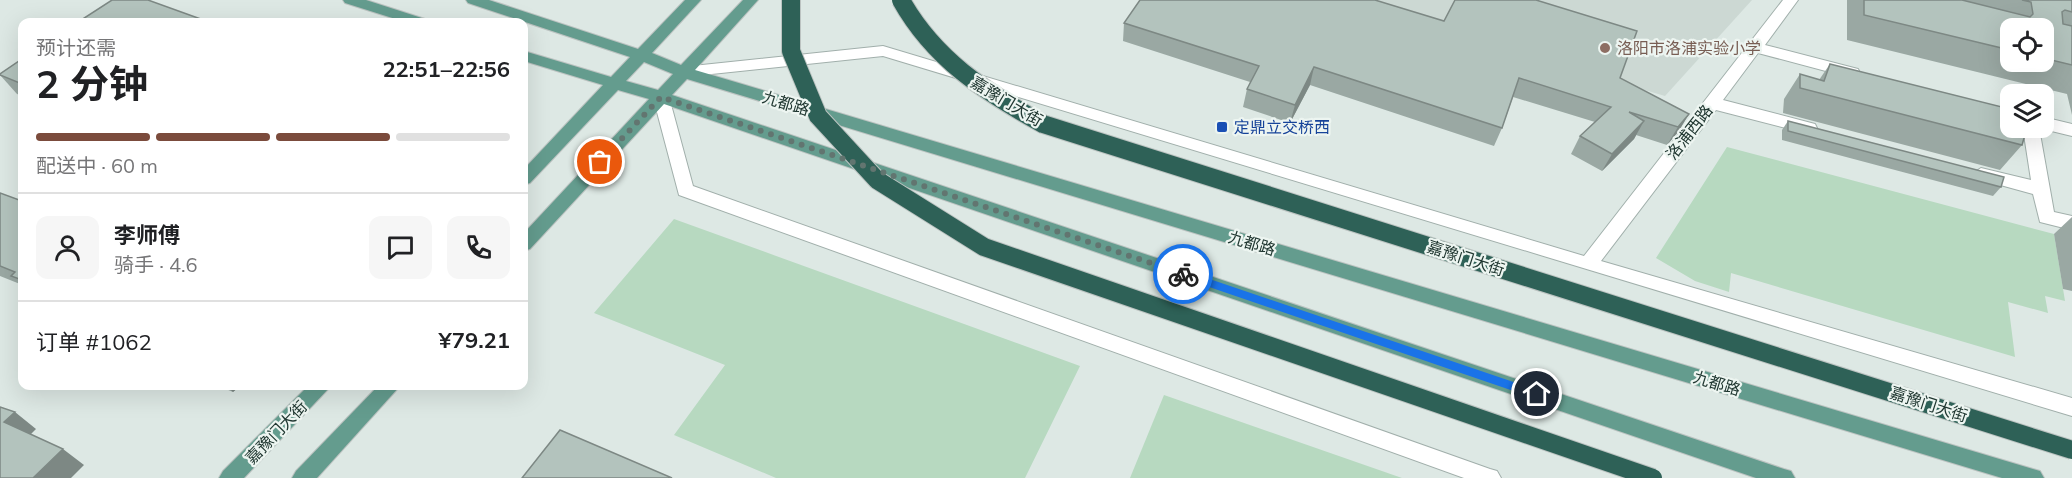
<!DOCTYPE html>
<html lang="zh">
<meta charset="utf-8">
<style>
:root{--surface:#fff;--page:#f6f6f6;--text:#202124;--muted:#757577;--line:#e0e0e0;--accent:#7b4b3c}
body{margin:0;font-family:Mulish,"Noto Sans SC",sans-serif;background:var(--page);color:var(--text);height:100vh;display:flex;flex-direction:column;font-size:22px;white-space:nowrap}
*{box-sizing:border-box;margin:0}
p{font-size:20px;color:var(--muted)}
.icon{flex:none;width:33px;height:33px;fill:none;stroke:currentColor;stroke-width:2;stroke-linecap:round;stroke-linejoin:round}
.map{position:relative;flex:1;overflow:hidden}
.details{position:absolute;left:18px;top:18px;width:510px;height:372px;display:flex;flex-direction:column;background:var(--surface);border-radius:12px;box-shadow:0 6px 24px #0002}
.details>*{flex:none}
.fabs{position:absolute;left:2000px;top:18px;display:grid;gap:12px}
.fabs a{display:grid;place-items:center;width:54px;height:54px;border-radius:12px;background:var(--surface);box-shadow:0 6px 24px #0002;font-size:30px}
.pin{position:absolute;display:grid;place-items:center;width:51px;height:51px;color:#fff;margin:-26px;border:3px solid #fff;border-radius:50%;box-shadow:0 2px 6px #0007}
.courier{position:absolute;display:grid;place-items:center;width:60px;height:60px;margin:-30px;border:4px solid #1a73e8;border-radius:50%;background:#fff;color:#222;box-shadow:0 2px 8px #0007}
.overview em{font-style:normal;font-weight:700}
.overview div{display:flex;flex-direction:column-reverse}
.overview{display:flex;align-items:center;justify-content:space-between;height:102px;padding:0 18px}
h1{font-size:39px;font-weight:700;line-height:45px}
.bar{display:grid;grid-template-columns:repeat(4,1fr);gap:9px 6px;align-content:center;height:72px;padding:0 18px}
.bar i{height:8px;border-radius:4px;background:var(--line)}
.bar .current{background:var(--accent)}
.bar p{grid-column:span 4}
.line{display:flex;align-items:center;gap:15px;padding:0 18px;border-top:2px solid var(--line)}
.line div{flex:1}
.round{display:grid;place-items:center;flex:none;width:63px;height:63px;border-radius:12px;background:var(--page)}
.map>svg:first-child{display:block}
</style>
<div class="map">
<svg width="2072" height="478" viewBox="0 0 2072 478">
<rect width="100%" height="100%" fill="#dde8e4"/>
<!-- built -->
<path fill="#ccd8d3" d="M 1339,0 L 1752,0 L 1665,96 Z"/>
<!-- green -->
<g fill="#b7d9c0">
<path d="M 1727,147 L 2054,234 L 2065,301 L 2045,296 L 2048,313 L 2008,302 L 2015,357 L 1731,273 L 1729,292 L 1695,281 L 1656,258 Z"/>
<path d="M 674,219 L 1080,366 L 1025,478 L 776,478 L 674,435 L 725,365 L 594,313 Z"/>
<path d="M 1164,395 L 1402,478 L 1130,478 Z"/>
</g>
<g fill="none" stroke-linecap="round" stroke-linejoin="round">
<defs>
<g id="minor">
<path d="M 1783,0 L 1798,0 L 1765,45 L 1858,69 L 1860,73 L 1858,77 L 1852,78 L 1758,53 L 1723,100 L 1815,124 L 1817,128 L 1815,132 L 1809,134 L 1716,110 L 1601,261 L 2072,398 L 2072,416 L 883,56 L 683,77 L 675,72 L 683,67 L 883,46 L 1584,256 Z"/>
<path d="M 661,91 L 669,97 L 693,186 L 1490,469 L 1497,471 L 1501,478 L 1464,478 L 679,195 L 653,97 Z"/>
<path d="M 2043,117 L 2072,124 L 2072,136 L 2039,128 L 2054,212 L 2072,216 L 2072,230 L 2040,222 L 2033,194 L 1975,178 L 1972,174 L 1981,168 L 2031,180 L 2023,128 L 2043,128 Z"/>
</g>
<g id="major">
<path d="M 343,0 L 366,0 L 425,19 L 428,22 L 405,22 L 345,3 Z"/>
<path d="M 466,0 L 489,0 L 638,49 L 685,0 L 701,0 L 652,53 L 681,65 L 743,0 L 758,0 L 695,70 L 2033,469 L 2040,471 L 2044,478 L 2002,478 L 687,79 L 672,95 L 1784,469 L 1791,471 L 1795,478 L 1756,478 L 664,104 L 530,249 L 524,251 L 524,233 L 649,99 L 618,90 L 530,183 L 524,185 L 524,169 L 603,85 L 524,61 L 524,51 L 611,77 L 630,57 L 468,3 ZM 644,62 L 673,74 L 658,90 L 626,81 Z"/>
<path d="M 308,386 L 331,386 L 244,478 L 219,478 L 223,471 Z"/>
<path d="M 378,386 L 400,386 L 317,478 L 292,478 L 296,471 Z"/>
</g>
</defs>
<!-- minor casing -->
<use href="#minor" stroke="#a1afab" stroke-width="2"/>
<!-- major casing -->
<use href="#major" stroke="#bcc3c1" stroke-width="2"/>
<!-- minor -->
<use href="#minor" fill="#fff" fill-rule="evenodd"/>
<!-- major -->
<use href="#major" fill="#649c8e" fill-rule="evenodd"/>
<defs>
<g id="highway-bridge">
<path d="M 791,0 L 791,51 L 818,116 L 877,180 L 984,247 L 1653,478"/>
<path d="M 901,0 C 934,59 985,92 1043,124 L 2072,450"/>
</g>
</defs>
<!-- highway-bridge casing -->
<use href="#highway-bridge" stroke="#bcc3c1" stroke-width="20" stroke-linecap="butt"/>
<!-- highway-bridge -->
<use href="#highway-bridge" stroke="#2e6157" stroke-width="18"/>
</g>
<!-- wall -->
<g fill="#9aa8a3" fill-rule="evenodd">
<path d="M 1847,0 L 2072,0 L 2072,115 L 2067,94 L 1847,40 ZM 2010,28 L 2043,28 L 2043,62 L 2010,62 Z"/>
<path d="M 1124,23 L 1620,78 L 1689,114 L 1678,132 L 1667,145 L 1636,135 L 1634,139 L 1602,171 L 1571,154 L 1580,136 L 1595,122 L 1513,97 L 1502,128 L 1494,146 L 1310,85 L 1290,123 L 1243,107 L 1247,89 L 1250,82 L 1123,41 Z"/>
<path d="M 22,59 L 22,96 L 17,94 L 0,75 Z"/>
<path d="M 1830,64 L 2022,145 L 2000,170 L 1783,113 L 1784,99 L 1800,74 L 1819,80 Z"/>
<path d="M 1788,121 L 2001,187 L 1993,196 L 1782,140 L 1782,130 Z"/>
<path d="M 0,193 L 22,201 L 22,286 L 20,284 L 0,276 Z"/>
<path d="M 2072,217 L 2072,291 L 2063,289 L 2054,234 Z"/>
<path d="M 219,386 L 240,386 L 233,392 Z"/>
</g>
<!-- shaded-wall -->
<g fill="#7d8884">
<path d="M 1314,67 L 1310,85 L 1290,123 L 1295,105 Z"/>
<path d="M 1689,114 L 1678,132 L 1667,145 L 1678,127 Z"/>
<path d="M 1644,121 L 1634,139 L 1602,171 L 1612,154 Z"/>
<path d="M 227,386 L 240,386 L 233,392 Z"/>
<path d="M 15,412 L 36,429 L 26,439 L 4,422 Z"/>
<path d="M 63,449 L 84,465 L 71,478 L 33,478 Z"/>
</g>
<!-- building -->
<g fill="#b3c3bd" stroke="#7d8884" stroke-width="1.5">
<path d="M 112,0 L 148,0 L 209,22 L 78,22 Z"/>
<path d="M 1140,0 L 1375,0 L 1444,21 L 1455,0 L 1536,0 L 1637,31 L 1620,78 L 1689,114 L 1678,127 L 1629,112 L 1644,121 L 1612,154 L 1580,136 L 1611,107 L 1519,78 L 1502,128 L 1314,67 L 1295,105 L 1247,89 L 1259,66 L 1124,23 Z"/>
<path d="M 1864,0 L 1962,0 L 2030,17 L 2033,14 L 2031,2 L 2022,0 L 2072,0 L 2072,12 L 2065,10 L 2062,12 L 2063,24 L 2072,26 L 2072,65 L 2043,58 L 2043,28 L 2010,28 L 2010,50 L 1864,15 Z"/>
<path d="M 22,59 L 22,84 L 0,75 L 0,74 Z"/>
<path d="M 1830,64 L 2010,109 L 2010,128 L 2027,128 L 2022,145 L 1800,88 L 1800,74 L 1824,81 Z"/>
<path d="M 1788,121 L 2004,177 L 2001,187 L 1788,131 Z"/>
<path d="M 0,193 L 22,201 L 22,280 L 11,276 L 15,272 L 0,266 Z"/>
<path d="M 0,407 L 15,412 L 4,422 L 63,449 L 33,478 L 0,478 Z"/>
<path d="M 560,430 L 672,478 L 522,478 Z"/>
</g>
<!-- route -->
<path fill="#1a73e8" d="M 1183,270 L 1537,390 L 1542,394 L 1537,399 L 1180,277 L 1178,274 Z"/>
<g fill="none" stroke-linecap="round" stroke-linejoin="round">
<!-- done -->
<path stroke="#627570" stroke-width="6" stroke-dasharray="0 10.8" d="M 600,162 L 661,97 L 1183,274"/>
</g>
<!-- markers -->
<circle fill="#8d6e63" stroke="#edf5f1" stroke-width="2" cx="1605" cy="48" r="6"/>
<rect fill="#1a4fb4" stroke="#edf5f1" stroke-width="2" x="1216" y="121" width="12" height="12" rx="3"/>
<g text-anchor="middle" stroke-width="4.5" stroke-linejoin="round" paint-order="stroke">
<!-- education labels -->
<g font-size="16" fill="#785e54" stroke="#edf5f1" text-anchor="start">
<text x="1617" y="54">洛阳市洛浦实验小学</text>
</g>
<!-- street labels -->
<g font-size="16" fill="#203731" stroke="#edf5f1">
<text transform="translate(1007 101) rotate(31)" y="6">嘉豫门大街</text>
<text transform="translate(786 103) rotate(17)" y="6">九都路</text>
<text transform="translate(1689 132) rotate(-52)" y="6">洛浦西路</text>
<text transform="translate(1252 243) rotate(17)" y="6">九都路</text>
<text transform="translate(1466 258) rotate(18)" y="6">嘉豫门大街</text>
<text transform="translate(1717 383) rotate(17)" y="6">九都路</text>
<text transform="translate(1929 404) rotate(18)" y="6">嘉豫门大街</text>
<text transform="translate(276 432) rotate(-46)" y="6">嘉豫门大街</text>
</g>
<!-- transit labels -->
<g font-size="16" fill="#164399" stroke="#edf5f1" text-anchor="start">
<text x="1234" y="133">定鼎立交桥西</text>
</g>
</g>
</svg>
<div class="fabs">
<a><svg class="icon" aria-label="locate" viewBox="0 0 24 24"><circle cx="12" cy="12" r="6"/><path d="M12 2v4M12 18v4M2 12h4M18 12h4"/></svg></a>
<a><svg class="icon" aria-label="layers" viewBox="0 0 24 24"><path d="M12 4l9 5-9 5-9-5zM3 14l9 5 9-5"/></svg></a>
</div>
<div class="pin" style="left:600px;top:162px;background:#ea580c"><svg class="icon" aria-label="bag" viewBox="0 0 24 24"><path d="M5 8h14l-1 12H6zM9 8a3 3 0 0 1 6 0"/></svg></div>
<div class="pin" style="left:1537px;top:394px;background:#1f2937"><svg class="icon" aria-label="home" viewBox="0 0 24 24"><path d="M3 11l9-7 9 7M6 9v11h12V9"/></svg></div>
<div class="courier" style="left:1183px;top:274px"><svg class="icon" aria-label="bike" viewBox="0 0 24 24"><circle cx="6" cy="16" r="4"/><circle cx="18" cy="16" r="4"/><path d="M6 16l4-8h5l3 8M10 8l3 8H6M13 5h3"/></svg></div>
<section class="details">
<div class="overview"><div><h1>2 分钟</h1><p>预计还需</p></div><em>22:51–22:56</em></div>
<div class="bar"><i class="current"></i><i class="current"></i><i class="current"></i><i></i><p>配送中 · 60 m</p></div>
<div class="line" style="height:108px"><a class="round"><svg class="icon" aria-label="person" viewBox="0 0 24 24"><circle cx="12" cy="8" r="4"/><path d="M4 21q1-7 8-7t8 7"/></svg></a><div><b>李师傅</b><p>骑手 · 4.6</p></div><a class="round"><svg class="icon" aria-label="chat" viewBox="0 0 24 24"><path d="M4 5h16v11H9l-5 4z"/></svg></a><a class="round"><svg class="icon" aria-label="phone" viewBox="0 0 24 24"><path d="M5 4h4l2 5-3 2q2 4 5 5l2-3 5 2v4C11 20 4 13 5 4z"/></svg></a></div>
<div class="line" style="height:78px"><div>订单 #1062</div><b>¥79.21</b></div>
</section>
</div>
